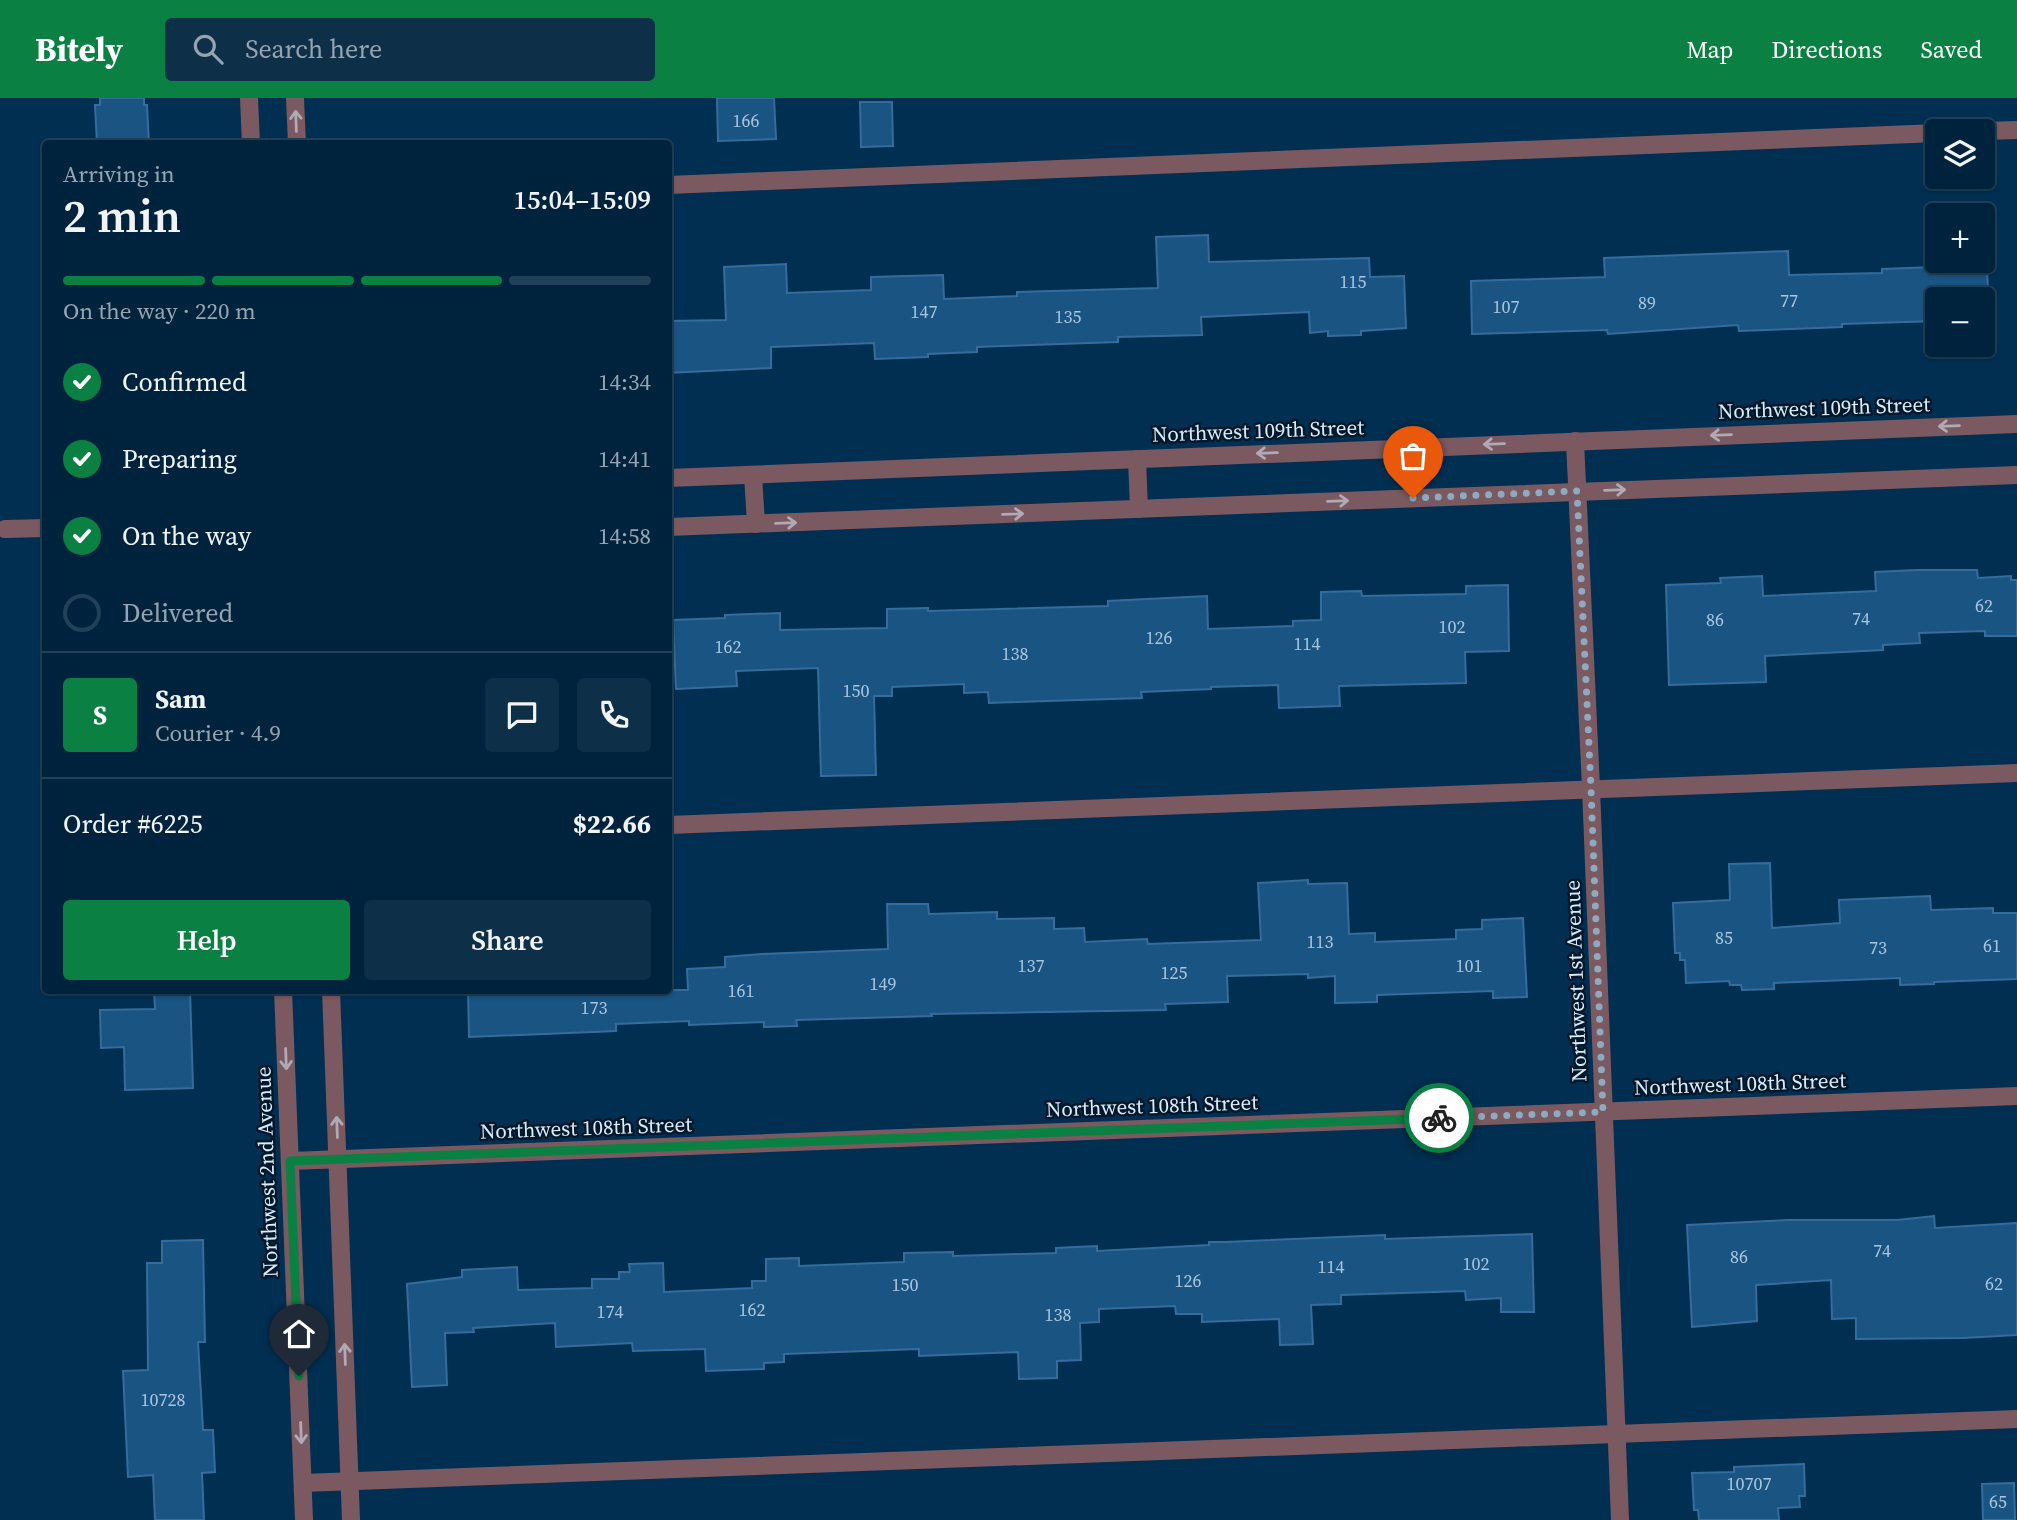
<!DOCTYPE html>
<meta charset="utf-8">
<style>
:root{--surface:#00233d;--page:#0e2f48;--text:#f1f3f6;--muted:#95a4b0;--line:#224057;--accent:#0b8043}
body{margin:0;font-family:"Source Serif 4",serif;background:var(--page);color:var(--text);height:100vh;display:flex;flex-direction:column;font-size:26px;white-space:nowrap}
*{box-sizing:border-box;margin:0}
p{font-size:23px;color:var(--muted)}
.icon{flex:none;width:38px;height:38px;fill:none;stroke:currentColor;stroke-width:2;stroke-linecap:round;stroke-linejoin:round}
.map{position:relative;flex:1;overflow:hidden}
.side{position:absolute;left:42px;top:42px;width:630px;height:854px;display:flex;flex-direction:column;background:var(--surface);border-radius:7px;box-shadow:0 2px 5px #0004,0 0 0 2px var(--line)}
.side>*{flex:none}
.buttons{position:absolute;left:1925px;top:21px;display:grid;gap:14px}
.buttons a{display:grid;place-items:center;width:70px;height:70px;border-radius:7px;background:var(--surface);box-shadow:0 2px 5px #0004,0 0 0 2px var(--line);font-size:35px}
.pin{position:absolute;display:grid;place-items:center;width:60px;height:60px;color:#fff;margin:-72px -30px;border-radius:50% 50% 50% 0;rotate:-45deg;box-shadow:0 0 7px #0007}
.pin .icon{rotate:45deg}
.courier{position:absolute;display:grid;place-items:center;width:70px;height:70px;margin:-35px;border:5px solid #0b8043;border-radius:50%;background:#fff;color:#222;box-shadow:0 2px 9px #0007}
.summary em{font-style:normal;font-weight:600}
.summary div{display:flex;flex-direction:column-reverse}
.summary{display:flex;align-items:center;justify-content:space-between;height:119px;padding:0 21px}
h1{font-size:46px;font-weight:600;line-height:52px}
.bar{display:grid;grid-template-columns:repeat(4,1fr);gap:10px 7px;align-content:center;height:84px;padding:0 21px}
.bar i{height:9px;border-radius:5px;background:var(--line)}
.bar .active{background:var(--accent)}
.bar p{grid-column:span 4}
.line{display:flex;align-items:center;gap:18px;padding:0 21px;border-top:2px solid var(--line)}
.line div{flex:1}
.round{display:grid;place-items:center;flex:none;width:74px;height:74px;border-radius:7px;background:var(--page)}
ol{padding:0 21px;list-style:none}
li{display:flex;align-items:center;gap:21px;height:77px}
li p{margin-inline-start:auto}
li .icon{padding:7px;border-radius:50%;background:var(--accent);color:#fff;stroke-width:4}
li:last-child{color:var(--muted)}
li i{width:38px;height:38px;border:4px solid var(--line);border-radius:50%}
.action{display:flex;gap:14px;margin-top:auto;padding:14px 21px}
.action a{flex:1;height:80px;border-radius:7px;background:var(--accent);color:#fff;font-size:28px;font-weight:600;line-height:80px;text-align:center}
.action a+a{background:var(--page);color:var(--text)}
header{display:flex;align-items:center;gap:42px;box-sizing:border-box;height:98px;padding:0 35px;background:var(--accent);color:#fff}
header strong{font-size:33px}
nav{display:flex;gap:38px;margin-inline-start:auto;font-size:24px}
.search{width:490px;height:63px;background:var(--page);display:flex;align-items:center;gap:18px;box-sizing:border-box;padding:0 24px;border-radius:7px;color:var(--muted);font-size:26px}
.map>svg:first-child{display:block}
</style>
<header>
<strong>Bitely</strong>
<div class="search"><svg class="icon" aria-label="search" viewBox="0 0 24 24"><circle cx="10" cy="10" r="6"/><path d="M15 15l6 6"/></svg>Search here</div>
<nav><a>Map</a><a>Directions</a><a>Saved</a></nav>
</header>
<div class="map">
<svg width="2017" height="1422" viewBox="0 0 2017 1422">
<rect width="100%" height="100%" fill="#002f51"/>
<!-- building -->
<g fill="#195482" stroke="#346d9c" stroke-width="2">
<path d="M 100,0 L 144,0 L 144,7 L 147,7 L 149,46 L 97,46 L 95,7 L 100,7 Z"/>
<path d="M 717,0 L 774,0 L 776,41 L 718,43 Z"/>
<path d="M 860,4 L 892,4 L 893,48 L 861,49 Z"/>
<path d="M 1208,137 L 1209,164 L 1369,160 L 1370,179 L 1404,178 L 1406,230 L 1361,233 L 1361,237 L 1328,238 L 1328,233 L 1310,235 L 1309,214 L 1201,219 L 1202,237 L 1118,239 L 1118,244 L 977,249 L 977,254 L 928,256 L 928,259 L 875,261 L 874,245 L 771,249 L 771,270 L 668,275 L 668,223 L 726,222 L 724,169 L 786,166 L 787,195 L 871,192 L 871,179 L 943,177 L 944,201 L 1017,198 L 1017,194 L 1158,190 L 1156,139 Z"/>
<path d="M 1788,153 L 1789,177 L 1882,175 L 1882,171 L 1987,167 L 1989,222 L 1983,222 L 1983,201 L 1937,201 L 1937,223 L 1842,226 L 1842,229 L 1739,233 L 1738,227 L 1608,236 L 1607,232 L 1472,236 L 1471,183 L 1605,179 L 1604,160 Z"/>
<path d="M 1916,472 L 1977,472 L 1978,480 L 2011,478 L 2011,482 L 2017,482 L 2017,538 L 1985,538 L 1985,533 L 1919,535 L 1920,545 L 1883,547 L 1883,552 L 1765,558 L 1766,584 L 1669,587 L 1666,487 L 1721,485 L 1720,480 L 1762,478 L 1763,498 L 1876,493 L 1875,474 Z"/>
<path d="M 1508,487 L 1509,553 L 1465,554 L 1466,585 L 1339,588 L 1340,608 L 1279,610 L 1278,587 L 1211,589 L 1211,591 L 1141,594 L 1142,600 L 989,605 L 988,594 L 964,595 L 964,586 L 892,589 L 892,598 L 874,598 L 876,677 L 821,678 L 818,570 L 736,573 L 737,588 L 676,591 L 673,522 L 725,520 L 725,517 L 780,515 L 780,532 L 887,530 L 887,511 L 928,510 L 928,513 L 1108,508 L 1108,503 L 1207,498 L 1208,531 L 1293,528 L 1293,523 L 1321,522 L 1321,494 L 1361,493 L 1362,498 L 1466,496 L 1466,488 Z"/>
<path d="M 1770,765 L 1772,830 L 1840,825 L 1839,802 L 1930,798 L 1931,812 L 1993,810 L 1993,815 L 2017,815 L 2017,881 L 1934,884 L 1934,886 L 1900,887 L 1900,880 L 1774,885 L 1774,891 L 1742,892 L 1741,887 L 1730,887 L 1729,883 L 1686,885 L 1685,862 L 1680,862 L 1680,855 L 1675,855 L 1673,805 L 1730,802 L 1729,766 Z"/>
<path d="M 1308,782 L 1308,786 L 1347,785 L 1349,836 L 1375,835 L 1375,844 L 1456,841 L 1456,832 L 1482,831 L 1482,822 L 1523,820 L 1527,899 L 1493,900 L 1493,893 L 1377,897 L 1377,904 L 1335,905 L 1335,878 L 1308,880 L 1308,876 L 1227,878 L 1228,904 L 1165,906 L 1166,912 L 931,916 L 932,918 L 796,922 L 797,928 L 764,929 L 764,924 L 689,927 L 689,923 L 616,926 L 616,933 L 469,939 L 468,892 L 688,892 L 687,871 L 725,869 L 725,859 L 762,856 L 888,851 L 887,806 L 928,806 L 929,816 L 997,814 L 997,821 L 1054,820 L 1054,831 L 1084,830 L 1085,844 L 1147,841 L 1148,846 L 1261,842 L 1258,785 Z"/>
<path d="M 154,892 L 190,892 L 193,990 L 125,992 L 124,949 L 101,950 L 100,912 L 155,911 Z"/>
<path d="M 1934,1118 L 1935,1130 L 2017,1125 L 2017,1237 L 1963,1240 L 1856,1241 L 1856,1220 L 1832,1221 L 1831,1182 L 1756,1187 L 1757,1223 L 1692,1229 L 1687,1127 L 1788,1122 L 1897,1122 Z"/>
<path d="M 1532,1136 L 1534,1214 L 1501,1214 L 1501,1200 L 1466,1202 L 1465,1193 L 1341,1197 L 1341,1206 L 1311,1207 L 1313,1246 L 1280,1247 L 1279,1221 L 1202,1224 L 1202,1216 L 1176,1216 L 1175,1208 L 1099,1211 L 1099,1224 L 1080,1225 L 1081,1262 L 1057,1263 L 1057,1280 L 1019,1281 L 1018,1254 L 919,1258 L 919,1251 L 784,1256 L 784,1264 L 764,1265 L 764,1271 L 706,1273 L 705,1251 L 633,1253 L 632,1245 L 556,1249 L 555,1225 L 473,1230 L 474,1234 L 445,1235 L 447,1287 L 412,1289 L 407,1186 L 462,1179 L 462,1172 L 517,1169 L 518,1192 L 592,1190 L 592,1181 L 619,1181 L 619,1174 L 630,1174 L 629,1166 L 663,1165 L 664,1194 L 752,1190 L 752,1183 L 766,1183 L 766,1161 L 799,1160 L 799,1168 L 904,1164 L 904,1155 L 953,1154 L 953,1158 L 1056,1155 L 1056,1150 L 1097,1148 L 1097,1153 L 1209,1147 L 1209,1144 L 1225,1144 L 1385,1137 L 1385,1141 Z"/>
<path d="M 203,1142 L 205,1244 L 198,1244 L 203,1332 L 213,1332 L 215,1374 L 202,1375 L 204,1422 L 155,1422 L 153,1377 L 128,1379 L 123,1273 L 148,1272 L 147,1165 L 162,1165 L 162,1143 Z"/>
<path d="M 1804,1366 L 1805,1398 L 1799,1398 L 1800,1409 L 1778,1410 L 1779,1422 L 1699,1422 L 1698,1412 L 1694,1412 L 1692,1375 L 1734,1374 L 1734,1369 Z"/>
<path d="M 2014,1385 L 2015,1422 L 1983,1422 L 1982,1386 Z"/>
</g>
<g fill="none" stroke-linecap="round" stroke-linejoin="round">
<!-- service -->
<g stroke="#7a5960" stroke-width="18">
<path d="M 1983,33 L 2017,32"/>
<path d="M 668,87 L 1937,35"/>
<path d="M 668,727 L 2017,675"/>
<path d="M 303,1385 L 2017,1321"/>
</g>
<!-- minor -->
<g stroke="#7a5960" stroke-width="18">
<path d="M 1575,343 L 1591,690 L 1620,1422"/>
<path d="M 1137,361 L 1139,411"/>
<path d="M 753,377 L 756,426"/>
<path d="M 668,380 L 2017,326"/>
<path d="M 668,429 L 2017,377"/>
<path d="M 5,431 L 46,430"/>
<path d="M 290,1063 L 2017,998"/>
</g>
<!-- tertiary -->
<g stroke="#7a5960" stroke-width="18">
<path d="M 249,0 L 251,46"/>
<path d="M 295,0 L 297,46"/>
<path d="M 283,892 L 304,1422"/>
<path d="M 331,892 L 351,1422"/>
</g>
</g>
<!-- one-way arrows -->
<defs><path id="oneway-shaft" d="M-6 0H5M1.5-3L5.5 0L1.5 3" fill="none" stroke-width="1.6" stroke-linecap="round" stroke-linejoin="round" transform="scale(1.75)"/></defs>
<g stroke="#afaab6">
<use href="#oneway-shaft" transform="translate(296 23) rotate(-92)"/>
<use href="#oneway-shaft" transform="translate(1949 328) rotate(178)"/>
<use href="#oneway-shaft" transform="translate(1721 337) rotate(178)"/>
<use href="#oneway-shaft" transform="translate(1494 346) rotate(178)"/>
<use href="#oneway-shaft" transform="translate(1267 355) rotate(178)"/>
<use href="#oneway-shaft" transform="translate(1615 392) rotate(-2)"/>
<use href="#oneway-shaft" transform="translate(1338 403) rotate(-2)"/>
<use href="#oneway-shaft" transform="translate(1013 416) rotate(-2)"/>
<use href="#oneway-shaft" transform="translate(786 425) rotate(-2)"/>
<use href="#oneway-shaft" transform="translate(286 961) rotate(88)"/>
<use href="#oneway-shaft" transform="translate(337 1029) rotate(-92)"/>
<use href="#oneway-shaft" transform="translate(345 1256) rotate(-92)"/>
<use href="#oneway-shaft" transform="translate(301 1335) rotate(88)"/>
</g>
<g fill="none" stroke-linecap="round" stroke-linejoin="round">
<!-- done -->
<path stroke="#8eaac0" stroke-width="7" stroke-dasharray="0 12.6" d="M 1413,400 L 1577,393 L 1591,690 L 1603,1014 L 1439,1020"/>
<!-- route -->
<path stroke="#0b8043" stroke-width="9" d="M 299,1278 L 290,1063 L 1439,1020"/>
</g>
<g text-anchor="middle" stroke-width="5" stroke-linejoin="round" paint-order="stroke">
<!-- number labels -->
<g font-size="18" fill="#aac6de">
<text x="746" y="29">166</text>
<text x="1353" y="190">115</text>
<text x="1789" y="209">77</text>
<text x="1647" y="211">89</text>
<text x="1506" y="215">107</text>
<text x="924" y="220">147</text>
<text x="1068" y="225">135</text>
<text x="1984" y="514">62</text>
<text x="1861" y="527">74</text>
<text x="1715" y="528">86</text>
<text x="1452" y="535">102</text>
<text x="1159" y="546">126</text>
<text x="1307" y="552">114</text>
<text x="728" y="555">162</text>
<text x="1015" y="562">138</text>
<text x="856" y="599">150</text>
<text x="1724" y="846">85</text>
<text x="1320" y="850">113</text>
<text x="1992" y="854">61</text>
<text x="1878" y="856">73</text>
<text x="1031" y="874">137</text>
<text x="1469" y="874">101</text>
<text x="1174" y="881">125</text>
<text x="883" y="892">149</text>
<text x="741" y="899">161</text>
<text x="594" y="916">173</text>
<text x="1882" y="1159">74</text>
<text x="1739" y="1165">86</text>
<text x="1476" y="1172">102</text>
<text x="1331" y="1175">114</text>
<text x="1188" y="1189">126</text>
<text x="1994" y="1192">62</text>
<text x="905" y="1193">150</text>
<text x="752" y="1218">162</text>
<text x="610" y="1220">174</text>
<text x="1058" y="1223">138</text>
<text x="163" y="1308">10728</text>
<text x="1749" y="1392">10707</text>
<text x="1998" y="1410">65</text>
</g>
<!-- street labels -->
<g font-size="21" fill="#daecfc" stroke="#01172a">
<text transform="translate(1824 310) rotate(-2)" y="7">Northwest 109th Street</text>
<text transform="translate(1258 333) rotate(-2)" y="7">Northwest 109th Street</text>
<text transform="translate(1576 883) rotate(-92)" y="7">Northwest 1st Avenue</text>
<text transform="translate(1740 986) rotate(-2)" y="7">Northwest 108th Street</text>
<text transform="translate(1152 1008) rotate(-2)" y="7">Northwest 108th Street</text>
<text transform="translate(586 1030) rotate(-2)" y="7">Northwest 108th Street</text>
<text transform="translate(267 1074) rotate(-92)" y="7">Northwest 2nd Avenue</text>
</g>
</g>
</svg>
<div class="buttons">
<a><svg class="icon" aria-label="layers" viewBox="0 0 24 24"><path d="M12 4l9 5-9 5-9-5zM3 14l9 5 9-5"/></svg></a>
<a>+</a>
<a>−</a>
</div>
<div class="pin" style="left:1413px;top:400px;background:#ea580c"><svg class="icon" aria-label="bag" viewBox="0 0 24 24"><path d="M5 8h14l-1 12H6zM9 8a3 3 0 0 1 6 0"/></svg></div>
<div class="pin" style="left:299px;top:1278px;background:#1f2937"><svg class="icon" aria-label="home" viewBox="0 0 24 24"><path d="M3 11l9-7 9 7M6 9v11h12V9"/></svg></div>
<div class="courier" style="left:1439px;top:1020px"><svg class="icon" aria-label="bike" viewBox="0 0 24 24"><circle cx="6" cy="16" r="4"/><circle cx="18" cy="16" r="4"/><path d="M6 16l4-8h5l3 8M10 8l3 8H6M13 5h3"/></svg></div>
<section class="side">
<div class="summary"><div><h1>2 min</h1><p>Arriving in</p></div><em>15:04–15:09</em></div>
<div class="bar"><i class="active"></i><i class="active"></i><i class="active"></i><i></i><p>On the way · 220 m</p></div>
<ol>
<li><svg class="icon" aria-label="check" viewBox="0 0 24 24"><path d="M5 12l5 5 9-10"/></svg>Confirmed<p>14:34</p></li>
<li><svg class="icon" aria-label="check" viewBox="0 0 24 24"><path d="M5 12l5 5 9-10"/></svg>Preparing<p>14:41</p></li>
<li><svg class="icon" aria-label="check" viewBox="0 0 24 24"><path d="M5 12l5 5 9-10"/></svg>On the way<p>14:58</p></li>
<li><i></i>Delivered</li>
</ol>
<div class="line" style="height:126px"><b class="round" style="background:var(--accent);color:#fff">S</b><div><b>Sam</b><p>Courier · 4.9</p></div><a class="round"><svg class="icon" aria-label="chat" viewBox="0 0 24 24"><path d="M4 5h16v11H9l-5 4z"/></svg></a><a class="round"><svg class="icon" aria-label="phone" viewBox="0 0 24 24"><path d="M5 4h4l2 5-3 2q2 4 5 5l2-3 5 2v4C11 20 4 13 5 4z"/></svg></a></div>
<div class="line" style="height:91px"><div>Order #6225</div><b>$22.66</b></div>
<div class="action"><a>Help</a><a>Share</a></div>
</section>
</div>
